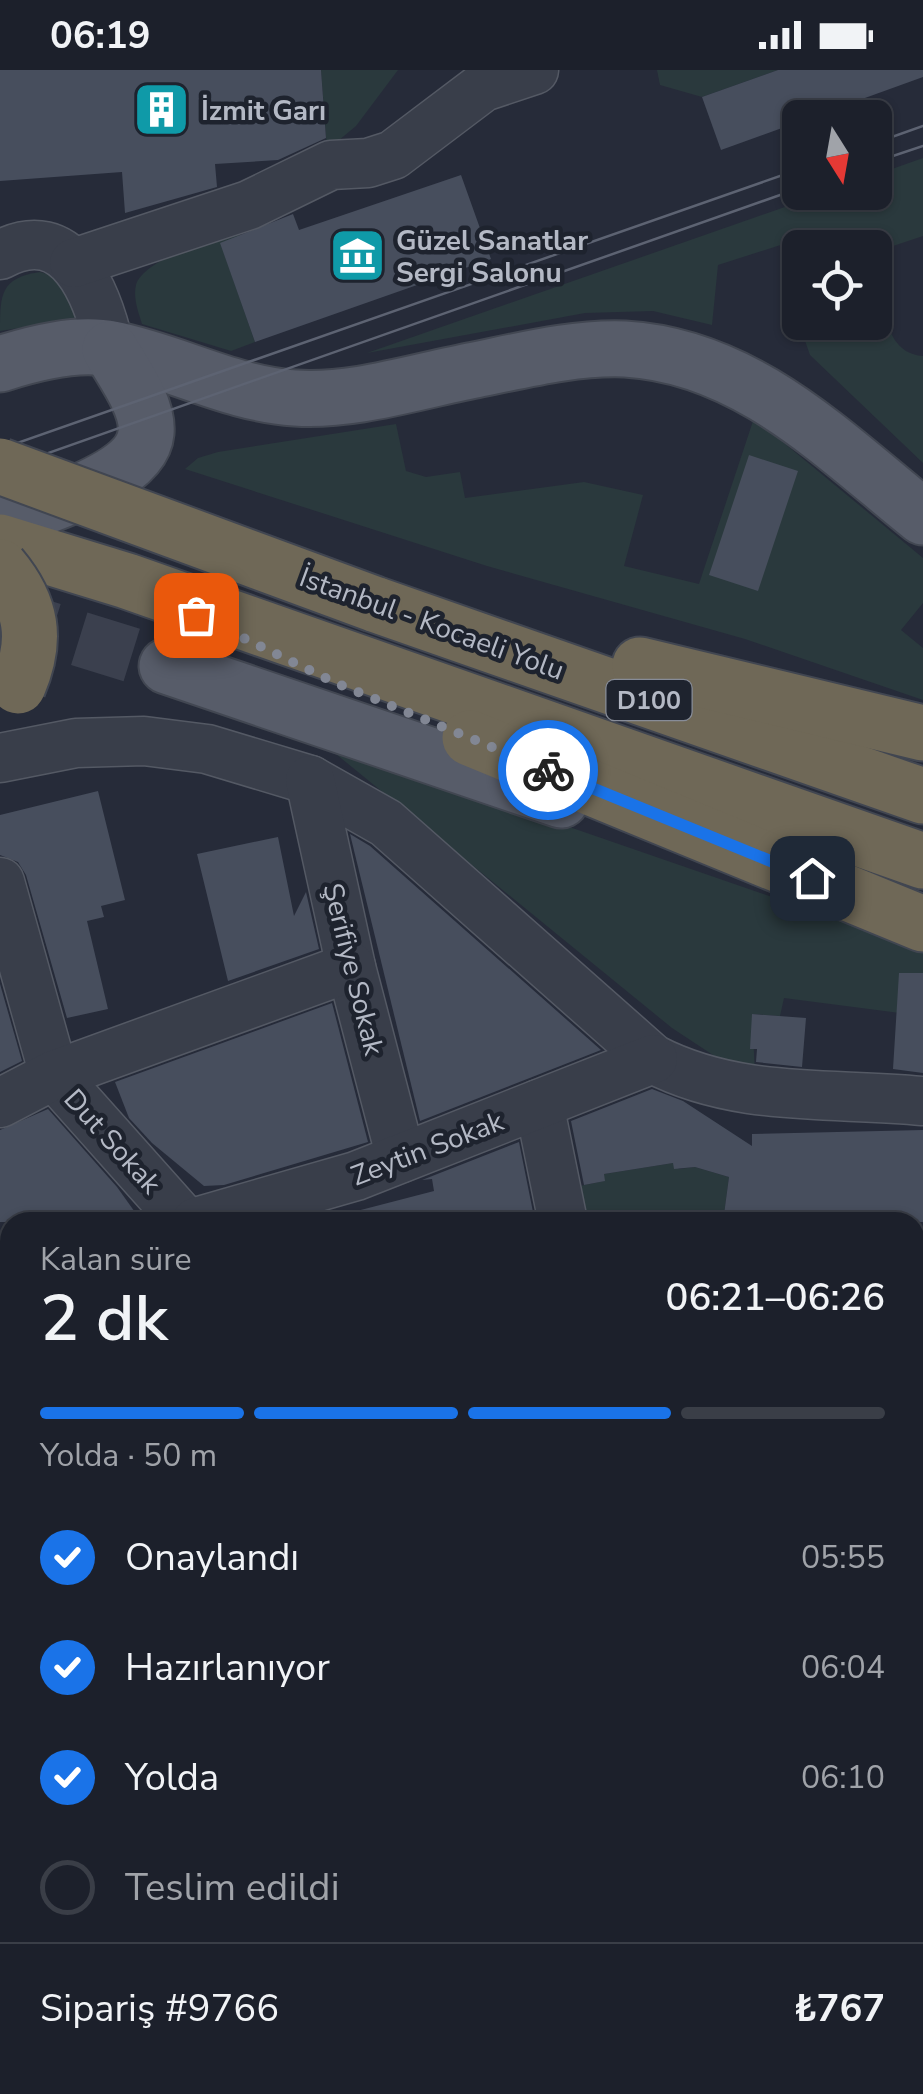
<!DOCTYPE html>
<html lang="tr">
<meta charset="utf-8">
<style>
:root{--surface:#1c202b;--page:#292d37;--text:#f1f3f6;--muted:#a0a3a9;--line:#3a3e47;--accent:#1a73e8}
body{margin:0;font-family:"Nunito Sans",sans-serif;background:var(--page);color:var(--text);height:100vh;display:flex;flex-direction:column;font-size:38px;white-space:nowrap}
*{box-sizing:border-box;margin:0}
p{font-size:32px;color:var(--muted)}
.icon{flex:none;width:55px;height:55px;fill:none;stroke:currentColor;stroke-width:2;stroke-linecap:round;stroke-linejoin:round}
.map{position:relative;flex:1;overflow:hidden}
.sheet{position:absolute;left:0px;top:1142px;width:925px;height:882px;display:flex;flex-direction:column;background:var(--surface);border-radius:30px 30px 0 0;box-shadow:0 2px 8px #0004,0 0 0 2px var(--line)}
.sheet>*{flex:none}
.needle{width:65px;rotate:169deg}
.tools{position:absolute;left:782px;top:30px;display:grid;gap:20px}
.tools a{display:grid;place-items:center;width:110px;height:110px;border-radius:15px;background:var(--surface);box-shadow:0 2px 8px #0004,0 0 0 2px var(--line);font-size:50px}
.pin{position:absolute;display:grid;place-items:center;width:85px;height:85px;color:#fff;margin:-42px;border-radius:20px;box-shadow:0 5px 15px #0006}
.courier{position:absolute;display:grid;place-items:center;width:100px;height:100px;margin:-50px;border:8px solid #1a73e8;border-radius:50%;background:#fff;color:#222;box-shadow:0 2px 12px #0007}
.overview em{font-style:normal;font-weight:600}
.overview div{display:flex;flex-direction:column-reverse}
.overview{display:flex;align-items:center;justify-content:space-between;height:170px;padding:0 40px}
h1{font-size:65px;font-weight:600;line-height:75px}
.bar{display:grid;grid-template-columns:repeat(4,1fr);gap:15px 10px;align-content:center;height:120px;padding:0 40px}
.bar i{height:12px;border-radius:8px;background:var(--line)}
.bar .selected{background:var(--accent)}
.bar p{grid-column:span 4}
.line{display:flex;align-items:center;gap:25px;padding:0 40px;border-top:2px solid var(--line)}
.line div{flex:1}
ol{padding:0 40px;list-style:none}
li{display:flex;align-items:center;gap:30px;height:110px}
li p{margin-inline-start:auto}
li .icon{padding:10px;border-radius:50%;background:var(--accent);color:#fff;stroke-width:4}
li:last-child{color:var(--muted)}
li i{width:55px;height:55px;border:5px solid var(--line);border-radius:50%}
.status{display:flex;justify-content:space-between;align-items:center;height:70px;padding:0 50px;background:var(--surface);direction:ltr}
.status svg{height:28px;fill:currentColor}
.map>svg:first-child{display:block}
</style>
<div class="status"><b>06:19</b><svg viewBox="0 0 49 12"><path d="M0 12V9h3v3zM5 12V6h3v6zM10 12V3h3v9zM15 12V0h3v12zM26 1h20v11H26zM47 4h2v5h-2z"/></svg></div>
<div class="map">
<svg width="923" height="2024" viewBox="0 0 923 2024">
<rect width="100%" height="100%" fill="#262b39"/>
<!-- green -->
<g fill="#2a393d">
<path d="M 321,0 L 398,0 L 356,56 L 327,80 Z"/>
<path d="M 657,0 L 778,0 L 702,27 L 660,15 Z"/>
<path d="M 923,88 L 923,166 L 875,182 L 875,178 L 800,178 L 800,252 L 875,252 L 875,233 L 884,238 C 888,261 896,284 923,286 L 923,393 L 810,285 L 780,199 L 796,170 L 718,195 L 712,255 L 653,241 L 585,243 L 367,283 L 825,123 L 875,122 L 875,105 Z"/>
<path d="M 237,158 L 243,176 L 224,183 L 255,272 L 231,281 L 142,254 C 138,241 133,228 136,215 C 143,190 213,168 237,158 Z"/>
<path d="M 40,202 L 55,206 L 88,247 L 0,261 C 0,225 0,208 40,202 Z"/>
<path d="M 754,348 L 923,488 L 923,533 L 901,560 L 923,578 L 923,630 L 745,569 L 487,496 L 185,399 L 198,388 L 218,382 L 396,354 L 406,401 L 426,407 L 460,402 L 465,428 L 584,412 L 643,425 L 624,496 L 699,514 Z"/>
<path d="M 320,671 L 923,879 L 923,946 L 784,928 L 780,946 L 752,944 L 755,1003 L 716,987 L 672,958 Z"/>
<path d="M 673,1093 L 679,1099 L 695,1097 L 729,1107 L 723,1152 L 578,1152 L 570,1118 L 604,1111 L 604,1104 Z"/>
</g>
<!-- building -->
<g fill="#474e5d">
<path d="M 0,0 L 321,0 L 326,68 L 278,90 L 215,94 L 217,117 L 125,143 L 122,102 L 0,111 Z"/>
<path d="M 778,0 L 923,0 L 923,7 L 721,80 L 702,27 Z"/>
<path d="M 461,105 L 491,189 L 255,272 L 220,173 L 293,144 L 299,160 Z"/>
<path d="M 749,385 L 798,401 L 758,521 L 709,505 Z"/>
<path d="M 98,721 L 125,830 L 101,836 L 104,847 L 87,851 L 108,939 L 67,948 L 26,805 L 18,792 L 0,785 L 0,745 Z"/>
<path d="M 350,764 L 370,776 L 601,980 L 420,1051 Z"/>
<path d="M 278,767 L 294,846 L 306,822 L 319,879 L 228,911 L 197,784 Z"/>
<path d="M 899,903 L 923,903 L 923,1003 L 893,999 Z"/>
<path d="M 0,914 L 22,991 L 0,1002 Z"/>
<path d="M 332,933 L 368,1072 L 224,1115 L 204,1116 L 152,1073 L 129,1048 L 115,1012 Z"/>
<path d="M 752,944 L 806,948 L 802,997 L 756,992 L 757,979 L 750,979 Z"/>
<path d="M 652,1019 L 683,1031 L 752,1076 L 752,1064 L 923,1060 L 923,1152 L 723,1152 L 729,1107 L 695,1097 L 674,1099 L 673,1093 L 604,1104 L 605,1111 L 584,1115 L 571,1051 Z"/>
<path d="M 48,1039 L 117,1117 L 142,1152 L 0,1152 L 0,1060 Z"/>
<path d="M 519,1072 L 535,1152 L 355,1152 L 353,1142 L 434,1121 L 432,1109 L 422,1110 Z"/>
</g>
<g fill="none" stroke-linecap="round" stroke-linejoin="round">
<!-- major-tunnel -->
<path stroke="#3b404e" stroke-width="55" stroke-dasharray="55 28" stroke-linecap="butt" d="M 0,544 L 167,596"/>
<defs>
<g id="minor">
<path d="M 0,185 C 70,147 98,226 110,279"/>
<path d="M 74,193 L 249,135 L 331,95 L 368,93 L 393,85 L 483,17 L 534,0"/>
<path d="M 0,688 L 76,673 L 144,671 L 207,679 L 310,710 L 386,753 L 653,989 C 738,1033 830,1022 923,1031"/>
<path d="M 310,710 L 351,897 L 401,1088"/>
<path d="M 0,812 L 54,1005 L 185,1152"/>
<path d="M 0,1033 L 54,1005 L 351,897"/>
<path d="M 539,1034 L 563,1152"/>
<path d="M 196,1152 L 356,1106 L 653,989"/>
<path d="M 0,1202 L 10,1215"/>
<path d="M 0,1558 L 10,1580"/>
<path d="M 915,1774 L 923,1765"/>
<path d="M 704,2024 L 712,2015"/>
</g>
<g id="major">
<path d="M 0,294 C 34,283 77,272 112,279 C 174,291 231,324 295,328 C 354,332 417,311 475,300 C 524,290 575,277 625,279 C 747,286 833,375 923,447"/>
<path d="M 0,453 C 37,438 142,409 146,363 C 149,336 123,302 110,279"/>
<path d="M 167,596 L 561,730"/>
<path d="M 915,1192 L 923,1188"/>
<path d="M 0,1517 L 10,1515"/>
<path d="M 915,1525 L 923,1515"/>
<path d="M 915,1584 L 923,1583"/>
<path d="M 124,2024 L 188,2015"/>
</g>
<g id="highway">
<path d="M 0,472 L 127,511 L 923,791"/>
<path d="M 374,534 L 923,726"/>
<path d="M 640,595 L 923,663"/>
<path d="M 470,668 L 923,854"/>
</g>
</defs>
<!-- minor casing -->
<use href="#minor" stroke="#545964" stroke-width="51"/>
<!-- major casing -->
<use href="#major" stroke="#424752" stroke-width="59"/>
<!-- highway casing -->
<use href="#highway" stroke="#414651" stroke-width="59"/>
<!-- minor -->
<use href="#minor" stroke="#393e4a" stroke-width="48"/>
<!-- major -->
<use href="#major" stroke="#575c69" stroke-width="55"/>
<!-- highway -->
<use href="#highway" stroke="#6f6857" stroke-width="55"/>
<!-- tram -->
<g stroke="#5d6372" stroke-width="2.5">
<path d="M 875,73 L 923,56"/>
<path d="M 875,92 L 923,76"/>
<path d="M 0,379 L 800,99"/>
<path d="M 0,400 L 800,118"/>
</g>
<defs>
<g id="highway-bridge">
<path d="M 0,396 L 374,534"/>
<path d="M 0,497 C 32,535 38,569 18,616"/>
</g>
</defs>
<!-- highway-bridge casing -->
<use href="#highway-bridge" stroke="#414651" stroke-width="59" stroke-linecap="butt"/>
<!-- highway-bridge -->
<use href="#highway-bridge" stroke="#6f6857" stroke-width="55"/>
</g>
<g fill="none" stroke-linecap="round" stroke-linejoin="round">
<!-- done -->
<path stroke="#828794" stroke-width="10" stroke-dasharray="0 18" d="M 196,545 L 336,613 L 548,700"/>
<!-- route -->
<path stroke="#1a73e8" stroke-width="12" d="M 548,700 L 812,808"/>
</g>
<!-- icons -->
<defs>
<symbol id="building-square" viewBox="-11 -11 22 22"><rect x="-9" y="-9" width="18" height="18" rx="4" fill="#0f9aa8" stroke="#1e232e"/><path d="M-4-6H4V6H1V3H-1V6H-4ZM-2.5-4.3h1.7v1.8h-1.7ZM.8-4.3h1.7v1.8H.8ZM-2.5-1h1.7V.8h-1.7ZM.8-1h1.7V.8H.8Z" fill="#fff"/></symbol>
<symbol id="museum-square" viewBox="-11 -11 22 22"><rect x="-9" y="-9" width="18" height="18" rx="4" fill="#0f9aa8" stroke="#1e232e"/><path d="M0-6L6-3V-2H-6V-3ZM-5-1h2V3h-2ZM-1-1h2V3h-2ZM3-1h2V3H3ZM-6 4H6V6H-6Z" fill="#fff"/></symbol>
</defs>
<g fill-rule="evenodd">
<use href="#building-square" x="130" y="8" width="63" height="63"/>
<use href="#museum-square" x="326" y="154" width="63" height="63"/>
</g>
<g text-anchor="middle" stroke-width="9" stroke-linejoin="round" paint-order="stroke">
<!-- shield labels -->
<rect fill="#1e232e" stroke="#878c98" stroke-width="2.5" x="606.5" y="610" width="85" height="40" rx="8"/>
<g font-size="25" font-weight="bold" fill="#b4b9c5">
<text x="649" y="639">D100</text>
</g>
<!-- poi labels -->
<g font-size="28" font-weight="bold" fill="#b4b9c5" stroke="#1e232e" text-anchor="start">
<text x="201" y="50">İzmit Garı</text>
<text x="396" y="180">Güzel Sanatlar<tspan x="396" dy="32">Sergi Salonu</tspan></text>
</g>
<!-- street labels -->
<g font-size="28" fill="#b4b9c5" stroke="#1e232e">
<text transform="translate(432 553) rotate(20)" y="10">İstanbul - Kocaeli Yolu</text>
<text transform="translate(354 899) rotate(76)" y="10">Şerifiye Sokak</text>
<text transform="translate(113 1071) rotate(48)" y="10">Dut Sokak</text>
<text transform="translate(427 1078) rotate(-21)" y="10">Zeytin Sokak</text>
</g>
</g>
</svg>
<div class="tools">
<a><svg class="needle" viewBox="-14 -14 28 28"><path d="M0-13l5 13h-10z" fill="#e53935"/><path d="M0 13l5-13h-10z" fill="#a0a3a9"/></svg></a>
<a><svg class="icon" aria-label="locate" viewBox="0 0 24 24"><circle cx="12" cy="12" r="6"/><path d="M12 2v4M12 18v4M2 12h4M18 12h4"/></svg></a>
</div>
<div class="pin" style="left:196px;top:545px;background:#ea580c"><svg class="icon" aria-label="bag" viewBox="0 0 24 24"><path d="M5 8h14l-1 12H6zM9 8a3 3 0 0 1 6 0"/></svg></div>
<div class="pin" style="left:812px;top:808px;background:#1f2937"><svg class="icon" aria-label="home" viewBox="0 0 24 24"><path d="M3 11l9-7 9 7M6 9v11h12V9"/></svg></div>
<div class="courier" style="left:548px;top:700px"><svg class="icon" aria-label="bike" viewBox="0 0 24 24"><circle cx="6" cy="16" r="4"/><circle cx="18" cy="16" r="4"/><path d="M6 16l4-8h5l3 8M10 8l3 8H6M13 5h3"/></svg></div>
<section class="sheet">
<div class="overview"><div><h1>2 dk</h1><p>Kalan süre</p></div><em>06:21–06:26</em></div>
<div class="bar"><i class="selected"></i><i class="selected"></i><i class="selected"></i><i></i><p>Yolda · 50 m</p></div>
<ol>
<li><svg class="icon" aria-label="check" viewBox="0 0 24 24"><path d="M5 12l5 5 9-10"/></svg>Onaylandı<p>05:55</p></li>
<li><svg class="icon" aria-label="check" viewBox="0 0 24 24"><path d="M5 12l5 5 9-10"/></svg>Hazırlanıyor<p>06:04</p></li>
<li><svg class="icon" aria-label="check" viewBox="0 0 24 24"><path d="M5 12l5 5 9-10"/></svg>Yolda<p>06:10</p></li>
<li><i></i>Teslim edildi</li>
</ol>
<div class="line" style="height:130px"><div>Sipariş #9766</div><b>₺767</b></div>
</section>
</div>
